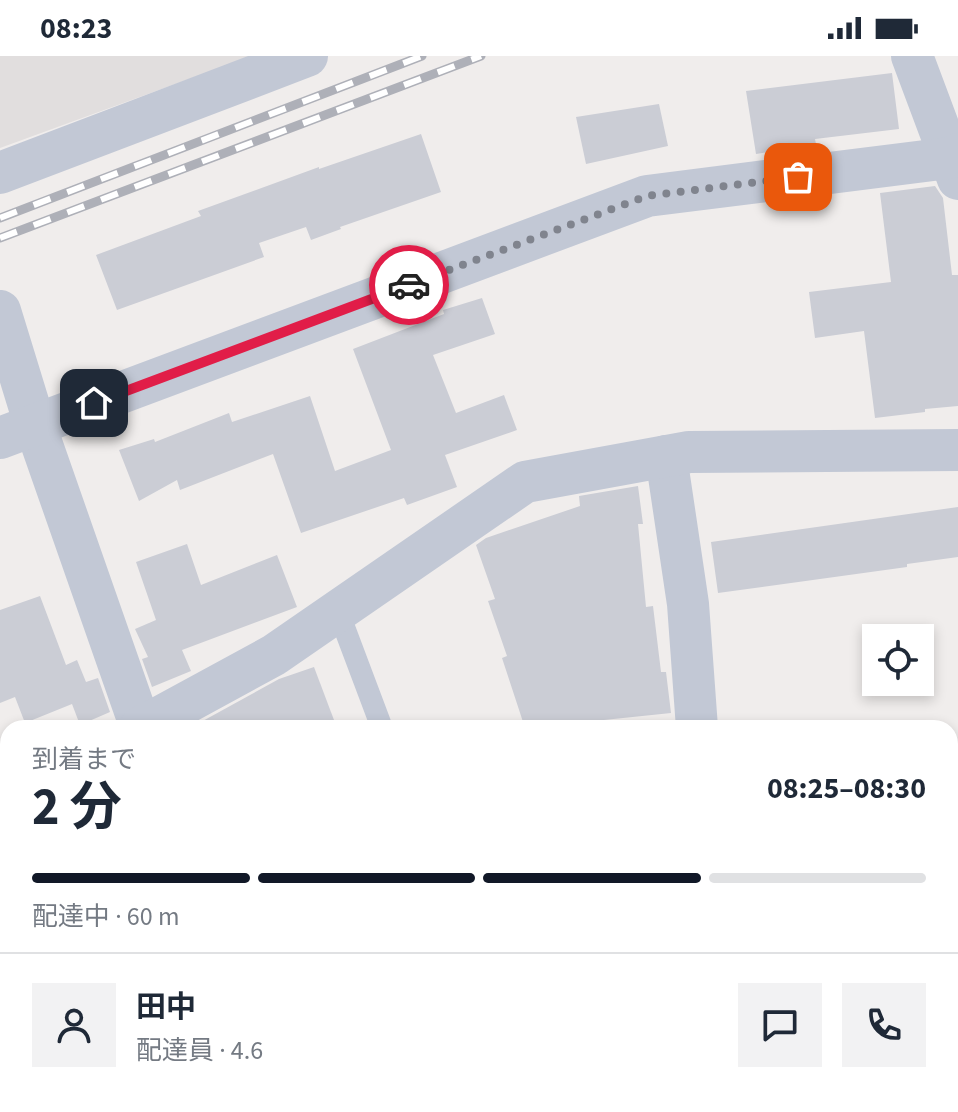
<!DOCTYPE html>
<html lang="ja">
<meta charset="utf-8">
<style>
:root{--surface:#fff;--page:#f2f2f3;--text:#1f2937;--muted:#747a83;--line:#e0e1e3;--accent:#111827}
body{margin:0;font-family:"Source Sans 3","Noto Sans JP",sans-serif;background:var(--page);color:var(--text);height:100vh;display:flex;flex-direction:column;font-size:30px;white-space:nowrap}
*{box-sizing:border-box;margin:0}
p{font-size:26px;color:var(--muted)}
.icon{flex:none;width:44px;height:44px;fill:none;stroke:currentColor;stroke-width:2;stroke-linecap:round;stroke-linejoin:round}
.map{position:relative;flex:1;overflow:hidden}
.panel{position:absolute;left:0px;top:664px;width:958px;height:392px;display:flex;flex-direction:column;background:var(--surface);border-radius:24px 24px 0 0;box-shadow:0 4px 12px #0003}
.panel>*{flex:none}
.controls{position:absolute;left:862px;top:568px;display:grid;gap:16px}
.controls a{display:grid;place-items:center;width:72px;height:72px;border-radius:0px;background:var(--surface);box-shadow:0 4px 12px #0003;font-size:40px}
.pin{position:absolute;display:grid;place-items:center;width:68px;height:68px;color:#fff;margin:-34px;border-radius:16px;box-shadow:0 4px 12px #0006}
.courier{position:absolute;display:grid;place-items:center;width:80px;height:80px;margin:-40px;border:6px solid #e11d48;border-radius:50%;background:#fff;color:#222;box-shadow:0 2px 10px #0007}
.overview em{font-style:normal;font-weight:700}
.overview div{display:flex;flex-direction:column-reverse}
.overview{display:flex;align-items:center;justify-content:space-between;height:136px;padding:0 32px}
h1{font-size:52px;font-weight:700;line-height:60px}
.bar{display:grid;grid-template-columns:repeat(4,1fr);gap:12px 8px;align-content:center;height:96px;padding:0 32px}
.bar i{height:10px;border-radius:6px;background:var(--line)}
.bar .on{background:var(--accent)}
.bar p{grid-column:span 4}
.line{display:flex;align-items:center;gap:20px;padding:0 32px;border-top:2px solid var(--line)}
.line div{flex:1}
.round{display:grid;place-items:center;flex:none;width:84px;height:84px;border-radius:0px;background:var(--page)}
.status{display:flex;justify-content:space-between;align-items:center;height:56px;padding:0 40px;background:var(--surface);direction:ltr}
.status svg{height:22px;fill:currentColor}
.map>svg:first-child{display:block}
</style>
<div class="status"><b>08:23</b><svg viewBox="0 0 49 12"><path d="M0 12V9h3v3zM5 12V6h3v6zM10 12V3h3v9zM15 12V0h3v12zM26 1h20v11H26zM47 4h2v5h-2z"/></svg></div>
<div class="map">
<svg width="958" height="1056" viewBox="0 0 958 1056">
<rect width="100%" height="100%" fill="#f0edec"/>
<!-- education -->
<path fill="#e1dede" d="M 0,0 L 252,0 L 0,92 Z"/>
<!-- building -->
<g fill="#cbcdd5">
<path d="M 892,17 L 899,73 L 815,83 L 816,88 L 756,98 L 746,35 Z"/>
<path d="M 659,48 L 668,90 L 586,108 L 576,61 Z"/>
<path d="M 421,78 L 441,136 L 340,171 L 341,173 L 311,184 L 306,171 L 259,187 L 264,201 L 117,254 L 96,199 L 201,160 L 198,155 L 319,111 L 319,113 Z"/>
<path d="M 935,130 L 943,142 L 952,219 L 958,219 L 958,350 L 925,353 L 925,356 L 875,362 L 864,275 L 815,282 L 809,236 L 891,226 L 880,137 Z"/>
<path d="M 482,242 L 495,278 L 433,299 L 456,357 L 504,339 L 517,374 L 445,399 L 457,431 L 407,449 L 404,442 L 301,477 L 273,398 L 180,434 L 177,424 L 139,445 L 119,394 L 154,383 L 155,386 L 229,357 L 232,366 L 310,340 L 335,415 L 391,394 L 353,293 L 444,258 L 443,254 Z"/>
<path d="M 638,430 L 643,468 L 638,468 L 646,551 L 653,550 L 661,616 L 666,616 L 671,657 L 575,667 L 577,672 L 525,672 L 502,602 L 507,600 L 488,545 L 495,543 L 476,489 L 486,482 L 580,450 L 579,440 Z"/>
<path d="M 958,451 L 958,501 L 907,508 L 907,511 L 718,537 L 711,486 Z"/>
<path d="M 187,488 L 201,529 L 277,499 L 297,551 L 182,594 L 191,615 L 152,631 L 142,603 L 148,601 L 135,573 L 156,564 L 136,506 Z"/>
<path d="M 40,540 L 66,609 L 77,604 L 86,626 L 98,622 L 110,656 L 80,669 L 72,648 L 25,667 L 15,641 L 0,647 L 0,554 Z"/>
<path d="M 314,611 L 337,672 L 190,672 L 279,623 Z"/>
</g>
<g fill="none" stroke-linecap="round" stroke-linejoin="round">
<!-- lane -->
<g stroke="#c2c8d5" stroke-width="22">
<path d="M 338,555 L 382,672"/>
<path d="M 279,1048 L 280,1056"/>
</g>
<!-- street -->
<g stroke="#c2c8d5" stroke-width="42">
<path d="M 912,0 L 958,123"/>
<path d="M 0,117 L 307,0"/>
<path d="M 0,255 L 35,369 L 141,672"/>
<path d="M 0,382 L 647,140 L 949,102 L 958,98"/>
<path d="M 666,400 L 688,548 L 697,672"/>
<path d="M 140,672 L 274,599 L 525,426 L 689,396 L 958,394"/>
<path d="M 0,724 L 8,721"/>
<path d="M 688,1048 L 688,1056"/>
<path d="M 117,1056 L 139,1048"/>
</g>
<!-- secondary -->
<path stroke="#bec5d8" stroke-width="44" d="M 950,997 L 958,997"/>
<defs>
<g id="rail">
<path d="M 0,162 L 422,0"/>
<path d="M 0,182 L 481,0"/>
</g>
</defs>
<!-- rail casing -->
<use href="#rail" stroke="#aeb0b8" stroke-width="9"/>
<!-- rail -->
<use href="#rail" stroke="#fff" stroke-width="6" stroke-dasharray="18" stroke-linecap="butt"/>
</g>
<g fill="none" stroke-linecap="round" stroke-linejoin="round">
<!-- done -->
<path stroke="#80848e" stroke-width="8" stroke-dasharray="0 14.4" d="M 409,229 L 647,140 L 798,121"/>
<!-- route -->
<path stroke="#e11d48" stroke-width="10" d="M 94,347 L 409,229"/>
</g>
</svg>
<div class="controls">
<a><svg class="icon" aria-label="locate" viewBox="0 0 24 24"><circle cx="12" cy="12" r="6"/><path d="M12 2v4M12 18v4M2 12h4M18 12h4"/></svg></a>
</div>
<div class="pin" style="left:798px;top:121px;background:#ea580c"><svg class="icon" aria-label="bag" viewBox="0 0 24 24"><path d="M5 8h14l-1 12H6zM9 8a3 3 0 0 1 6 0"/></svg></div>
<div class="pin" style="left:94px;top:347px;background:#1f2937"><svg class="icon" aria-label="home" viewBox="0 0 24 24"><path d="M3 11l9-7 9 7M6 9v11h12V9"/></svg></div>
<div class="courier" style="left:409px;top:229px"><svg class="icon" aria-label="car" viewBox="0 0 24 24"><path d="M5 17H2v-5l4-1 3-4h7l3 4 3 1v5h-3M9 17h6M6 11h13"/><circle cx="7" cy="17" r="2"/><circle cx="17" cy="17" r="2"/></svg></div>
<section class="panel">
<div class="overview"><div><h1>2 分</h1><p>到着まで</p></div><em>08:25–08:30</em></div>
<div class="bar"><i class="on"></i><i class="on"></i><i class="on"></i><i></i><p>配達中 · 60 m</p></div>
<div class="line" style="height:144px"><a class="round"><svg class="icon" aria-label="person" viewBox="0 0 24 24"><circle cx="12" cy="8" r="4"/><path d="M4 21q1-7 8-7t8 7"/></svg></a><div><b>田中</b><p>配達員 · 4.6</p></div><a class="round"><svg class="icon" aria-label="chat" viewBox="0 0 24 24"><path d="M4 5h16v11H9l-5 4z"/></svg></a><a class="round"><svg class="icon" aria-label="phone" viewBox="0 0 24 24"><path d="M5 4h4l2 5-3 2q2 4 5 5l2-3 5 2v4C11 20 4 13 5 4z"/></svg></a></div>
</section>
</div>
